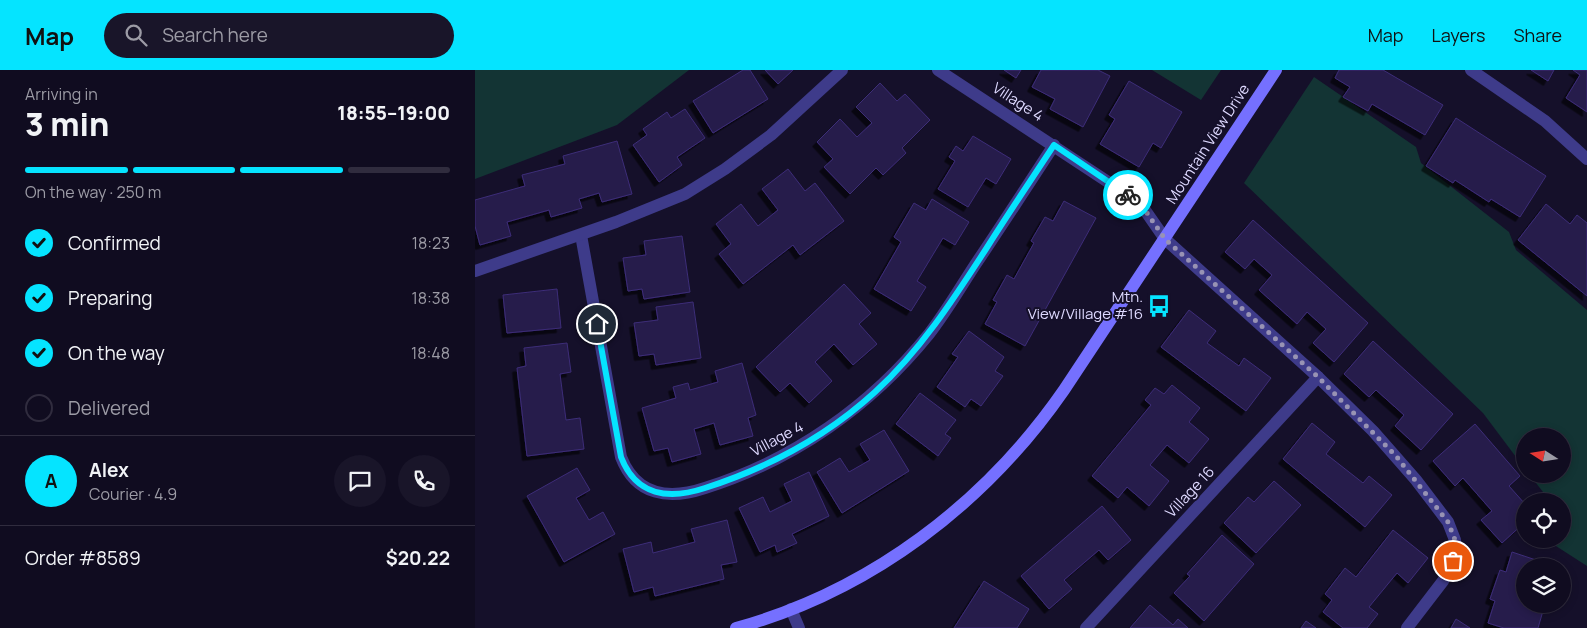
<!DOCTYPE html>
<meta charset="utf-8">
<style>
:root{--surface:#100c20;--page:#191529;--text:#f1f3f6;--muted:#9c9ba5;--line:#302c3e;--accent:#05e4ff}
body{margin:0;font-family:Manrope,sans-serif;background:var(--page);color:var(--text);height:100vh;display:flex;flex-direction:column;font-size:19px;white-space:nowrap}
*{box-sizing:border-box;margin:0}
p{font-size:16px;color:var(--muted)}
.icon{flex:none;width:28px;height:28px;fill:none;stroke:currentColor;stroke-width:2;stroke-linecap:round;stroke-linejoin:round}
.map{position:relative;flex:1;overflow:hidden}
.details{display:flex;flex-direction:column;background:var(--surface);width:475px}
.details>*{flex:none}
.needle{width:32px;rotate:282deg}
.tools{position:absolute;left:1041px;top:358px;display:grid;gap:10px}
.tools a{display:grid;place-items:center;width:55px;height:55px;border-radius:50%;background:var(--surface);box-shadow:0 2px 8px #0003,0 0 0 1px var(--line);font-size:25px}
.pin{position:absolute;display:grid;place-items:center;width:42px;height:42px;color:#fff;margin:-21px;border:2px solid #fff;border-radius:50%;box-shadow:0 1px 5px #0007}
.courier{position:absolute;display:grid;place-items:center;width:50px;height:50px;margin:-25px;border:4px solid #05e4ff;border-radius:50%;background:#fff;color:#222;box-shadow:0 1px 6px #0007}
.summary em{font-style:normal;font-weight:800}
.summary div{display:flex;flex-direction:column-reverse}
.summary{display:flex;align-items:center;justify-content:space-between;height:85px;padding:0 25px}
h1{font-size:32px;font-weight:800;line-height:38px}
.bar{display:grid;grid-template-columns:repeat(4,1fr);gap:8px 5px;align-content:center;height:60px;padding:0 25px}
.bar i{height:6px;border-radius:4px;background:var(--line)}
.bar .active{background:var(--accent)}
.bar p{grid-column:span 4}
.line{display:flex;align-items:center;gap:12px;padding:0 25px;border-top:1px solid var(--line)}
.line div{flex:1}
.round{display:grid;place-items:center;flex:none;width:52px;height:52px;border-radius:26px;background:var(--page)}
ol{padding:0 25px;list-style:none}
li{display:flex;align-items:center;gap:15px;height:55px}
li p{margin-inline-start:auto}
li .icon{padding:5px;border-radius:50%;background:var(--accent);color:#111;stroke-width:4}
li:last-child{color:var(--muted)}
li i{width:28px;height:28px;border:2px solid var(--line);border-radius:50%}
header{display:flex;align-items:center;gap:30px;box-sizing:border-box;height:70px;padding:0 25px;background:var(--accent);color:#111}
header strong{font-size:24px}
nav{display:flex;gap:28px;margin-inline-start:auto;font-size:18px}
.search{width:350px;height:45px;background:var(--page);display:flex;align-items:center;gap:12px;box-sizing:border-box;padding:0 18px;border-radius:28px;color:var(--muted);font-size:19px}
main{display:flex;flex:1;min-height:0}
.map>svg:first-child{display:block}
</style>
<header>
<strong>Map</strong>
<div class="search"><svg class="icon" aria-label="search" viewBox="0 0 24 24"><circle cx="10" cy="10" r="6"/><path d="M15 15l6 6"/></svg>Search here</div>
<nav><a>Map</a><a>Layers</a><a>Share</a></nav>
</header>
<main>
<section class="details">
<div class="summary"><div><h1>3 min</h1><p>Arriving in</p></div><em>18:55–19:00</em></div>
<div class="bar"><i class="active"></i><i class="active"></i><i class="active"></i><i></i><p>On the way · 250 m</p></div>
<ol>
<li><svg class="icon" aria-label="check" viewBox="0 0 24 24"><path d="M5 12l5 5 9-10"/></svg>Confirmed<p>18:23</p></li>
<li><svg class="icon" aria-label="check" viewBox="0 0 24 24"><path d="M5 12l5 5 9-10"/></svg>Preparing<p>18:38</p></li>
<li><svg class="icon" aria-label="check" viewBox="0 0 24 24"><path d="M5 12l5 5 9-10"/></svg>On the way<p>18:48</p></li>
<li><i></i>Delivered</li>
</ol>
<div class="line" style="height:90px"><b class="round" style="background:var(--accent);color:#111">A</b><div><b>Alex</b><p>Courier · 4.9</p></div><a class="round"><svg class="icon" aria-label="chat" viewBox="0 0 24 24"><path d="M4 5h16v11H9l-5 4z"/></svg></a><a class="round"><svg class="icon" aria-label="phone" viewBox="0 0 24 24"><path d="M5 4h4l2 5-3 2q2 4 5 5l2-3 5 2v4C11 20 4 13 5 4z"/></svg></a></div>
<div class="line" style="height:65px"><div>Order #8589</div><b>$20.22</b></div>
</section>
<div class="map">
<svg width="1112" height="558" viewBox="0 0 1112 558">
<defs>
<filter id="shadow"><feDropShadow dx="-4.5" dy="4.5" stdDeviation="0" flood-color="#0009"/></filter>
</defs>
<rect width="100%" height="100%" fill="#15102a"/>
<!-- green -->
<g fill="#133434">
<path d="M 0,0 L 214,0 L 142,55 L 0,109 Z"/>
<path d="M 677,0 L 746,0 L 726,30 Z"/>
<path d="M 839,7 L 941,77 L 946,93 L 1034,162 L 1041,180 L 1112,240 L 1112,496 L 1070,469 L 1088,469 L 1088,431 L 1075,431 L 1054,404 L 1088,404 L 1088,366 L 1050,366 L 1050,399 L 1008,343 L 769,113 Z"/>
</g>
<!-- building -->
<g fill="#261c4c" stroke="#3d2d78" filter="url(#shadow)">
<path d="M 268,0 L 275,0 L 293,29 L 238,63 L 218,31 Z"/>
<path d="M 290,0 L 318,0 L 303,14 Z"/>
<path d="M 529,0 L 546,0 L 541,8 Z"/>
<path d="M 566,0 L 623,0 L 635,6 L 608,57 L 575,39 L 580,29 L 557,17 Z"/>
<path d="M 864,0 L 908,0 L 968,35 L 950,65 L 897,34 L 893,41 L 868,27 L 875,17 L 860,8 Z"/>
<path d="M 1056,0 L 1079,0 L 1073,11 Z"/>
<path d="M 1098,0 L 1112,0 L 1112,42 L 1091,28 L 1105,5 Z"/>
<path d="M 654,11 L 707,42 L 686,78 L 678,73 L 664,97 L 625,74 L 640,49 L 634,45 Z"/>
<path d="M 405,13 L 422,31 L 430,24 L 455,50 L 427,78 L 431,83 L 408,105 L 401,98 L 375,124 L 349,97 L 358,89 L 342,72 L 365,49 L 382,67 L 397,53 L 381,37 Z"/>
<path d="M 210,39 L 230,68 L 202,87 L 207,95 L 184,112 L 158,75 L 172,65 L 168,59 L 192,42 L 196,48 Z"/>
<path d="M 981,48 L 1071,106 L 1045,147 L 1016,129 L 1014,132 L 980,110 L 978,113 L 951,96 Z"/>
<path d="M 498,66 L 536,89 L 521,114 L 511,108 L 493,137 L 463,119 L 480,91 L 474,87 L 481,76 L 488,81 Z"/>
<path d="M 142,71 L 157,124 L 127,132 L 124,123 L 104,129 L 107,138 L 76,147 L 74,140 L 32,152 L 36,166 L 5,175 L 0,156 L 0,130 L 50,116 L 47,105 L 90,94 L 88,86 Z"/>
<path d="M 313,99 L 330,121 L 340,113 L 369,151 L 325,185 L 318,175 L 268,214 L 244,184 L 256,174 L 241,154 L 266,134 L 283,156 L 303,140 L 287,119 Z"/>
<path d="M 457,129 L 494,152 L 480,175 L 468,168 L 442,211 L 451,217 L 436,241 L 399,219 L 426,172 L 419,167 L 439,133 L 451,140 Z"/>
<path d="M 589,131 L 621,148 L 550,276 L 510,254 L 522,232 L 518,230 L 532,205 L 539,209 L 559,173 L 556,171 L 570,147 L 578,151 Z"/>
<path d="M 1071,134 L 1095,154 L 1102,145 L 1112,153 L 1112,226 L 1043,170 Z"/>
<path d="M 778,150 L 893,253 L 859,292 L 838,273 L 851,259 L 832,242 L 822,254 L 784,220 L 797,205 L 779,189 L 770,199 L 750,182 Z"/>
<path d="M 207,166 L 215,222 L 169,229 L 167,219 L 153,221 L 148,188 L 171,185 L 169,171 Z"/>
<path d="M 369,214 L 396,243 L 384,254 L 402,274 L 378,295 L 359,274 L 340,292 L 357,311 L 334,333 L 315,313 L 305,322 L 281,297 Z"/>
<path d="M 82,219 L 86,258 L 32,263 L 28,225 Z"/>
<path d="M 218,232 L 226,288 L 181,295 L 179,284 L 164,286 L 159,253 L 183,250 L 181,237 Z"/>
<path d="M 714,240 L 741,261 L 732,273 L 764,296 L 769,288 L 796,308 L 771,341 L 686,277 Z"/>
<path d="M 494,261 L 529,287 L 520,301 L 528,306 L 506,336 L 496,329 L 490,337 L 462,317 L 483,287 L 477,284 Z"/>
<path d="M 898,271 L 978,344 L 946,380 L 920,356 L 929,345 L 901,320 L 894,327 L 869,304 Z"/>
<path d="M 92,273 L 96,302 L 85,304 L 91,350 L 105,348 L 109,379 L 52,386 L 42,298 L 51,296 L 49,278 Z"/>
<path d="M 267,293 L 281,345 L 273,348 L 278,366 L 245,375 L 239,353 L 219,359 L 226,384 L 197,392 L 193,378 L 179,381 L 167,338 L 201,328 L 198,317 L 213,313 L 215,320 L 243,312 L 240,301 Z"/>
<path d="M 697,315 L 725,338 L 714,352 L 734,369 L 714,393 L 692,375 L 675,395 L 694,411 L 674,436 L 652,417 L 643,428 L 617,406 L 676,335 L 670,330 L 680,318 L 689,324 Z"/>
<path d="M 445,323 L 481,350 L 470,364 L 476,368 L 463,386 L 421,354 Z"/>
<path d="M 837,353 L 860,372 L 851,384 L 888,413 L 894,406 L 917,425 L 890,457 L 808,389 Z"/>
<path d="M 1000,354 L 1045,406 L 1034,416 L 1050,434 L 1050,452 L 1027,473 L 1006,450 L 1017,441 L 988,408 L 980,416 L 958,391 Z"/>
<path d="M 409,360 L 434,401 L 367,443 L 342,402 L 365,388 L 374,402 L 395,390 L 385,374 Z"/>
<path d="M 102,398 L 115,420 L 101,428 L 114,450 L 128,442 L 140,464 L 89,492 L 52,426 Z"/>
<path d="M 334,402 L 354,446 L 317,464 L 322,473 L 302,482 L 300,475 L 285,482 L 264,438 L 288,427 L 295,442 L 317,431 L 309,414 Z"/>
<path d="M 799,411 L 826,435 L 781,483 L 749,453 L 773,427 L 779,432 Z"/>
<path d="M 627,436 L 656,470 L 633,490 L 624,480 L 589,510 L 597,519 L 574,539 L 546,506 Z"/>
<path d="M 252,450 L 262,492 L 246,495 L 249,509 L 180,526 L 178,517 L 159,522 L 148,479 L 176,472 L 178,483 L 220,472 L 216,459 Z"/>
<path d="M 918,460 L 953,488 L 933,513 L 922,503 L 894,537 L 903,544 L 892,558 L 868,558 L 848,542 L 857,530 L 850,524 L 870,498 L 881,507 Z"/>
<path d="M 747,465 L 779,494 L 729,551 L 699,523 L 715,506 L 712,504 Z"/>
<path d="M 1037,482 L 1076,495 L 1075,496 L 1050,496 L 1050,534 L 1070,534 L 1063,558 L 1029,558 L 1013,553 L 1020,531 L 1015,529 L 1025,500 L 1031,502 Z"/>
<path d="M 509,511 L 554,539 L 542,558 L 479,558 Z"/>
<path d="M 675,535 L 698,555 L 703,549 L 713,558 L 655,558 Z"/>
<path d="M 981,549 L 995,558 L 976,558 Z"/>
<path d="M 831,551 L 841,558 L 826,558 Z"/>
</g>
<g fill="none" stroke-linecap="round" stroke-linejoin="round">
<!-- street -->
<g stroke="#3e3b8a" stroke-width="12">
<path d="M 463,0 L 665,133 L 690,169 L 843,307 L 898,361 L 941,410 L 973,452 L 980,470 L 980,481 L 978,491 L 968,511 L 932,558"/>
<path d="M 996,0 L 1070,51 L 1112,89"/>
<path d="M 106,165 L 146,387 C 161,426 194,430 230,418 C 319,390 396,336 454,264 C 471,242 485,218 500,195 C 527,155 553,115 579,75"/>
<path d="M 0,201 L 141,152 L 210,124 L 250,99 L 296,65 L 367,0"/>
<path d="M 316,539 L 324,558"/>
<path d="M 611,558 L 843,307"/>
</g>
<!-- secondary -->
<path stroke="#7570ff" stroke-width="12" d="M 261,558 C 395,521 510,434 589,320 L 801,0"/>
</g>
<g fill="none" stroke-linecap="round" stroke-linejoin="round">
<!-- done -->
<path stroke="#9893b4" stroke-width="5" stroke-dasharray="0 9" d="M 653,125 L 665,133 L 690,169 L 843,307 L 921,386 L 973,452 L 980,470 L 978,491"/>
<!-- route -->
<path stroke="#05e4ff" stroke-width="6" d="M 122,254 L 146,387 C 161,426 194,430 230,418 C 292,398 352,366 400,322 C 445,281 478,230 511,179 C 533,144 556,110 579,75 L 653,125"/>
</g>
<!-- icons -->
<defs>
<symbol id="bus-bare" viewBox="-9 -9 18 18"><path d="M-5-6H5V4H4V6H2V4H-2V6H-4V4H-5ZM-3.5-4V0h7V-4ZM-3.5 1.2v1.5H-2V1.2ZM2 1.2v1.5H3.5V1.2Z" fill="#05e4ff" stroke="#15102a" stroke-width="2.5" paint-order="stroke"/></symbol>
</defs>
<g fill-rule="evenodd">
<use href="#bus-bare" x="668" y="220" width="32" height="32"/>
</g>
<g text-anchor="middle" stroke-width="4" stroke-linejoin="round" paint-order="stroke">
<!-- street labels -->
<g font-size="15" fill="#ded9ff" stroke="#15102a">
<text transform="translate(543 32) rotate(33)" y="5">Village 4</text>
<text transform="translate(733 74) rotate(-57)" y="5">Mountain View Drive</text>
<text transform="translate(302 369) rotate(-28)" y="5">Village 4</text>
<text transform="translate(715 422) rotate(-47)" y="5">Village 16</text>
</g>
<!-- poi labels -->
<g font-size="15" fill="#ded9ff" stroke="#15102a" text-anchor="end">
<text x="668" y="232">Mtn.<tspan x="668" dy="17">View/Village #16</tspan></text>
</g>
</g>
</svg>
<div class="tools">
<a><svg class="needle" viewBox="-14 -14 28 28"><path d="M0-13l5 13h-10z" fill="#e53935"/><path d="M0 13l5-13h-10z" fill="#9c9ba5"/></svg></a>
<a><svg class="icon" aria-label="locate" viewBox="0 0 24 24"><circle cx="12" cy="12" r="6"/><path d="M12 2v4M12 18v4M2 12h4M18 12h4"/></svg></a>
<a><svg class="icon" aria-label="layers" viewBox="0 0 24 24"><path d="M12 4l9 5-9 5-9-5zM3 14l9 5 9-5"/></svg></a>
</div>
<div class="pin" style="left:978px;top:491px;background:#ea580c"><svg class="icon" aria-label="bag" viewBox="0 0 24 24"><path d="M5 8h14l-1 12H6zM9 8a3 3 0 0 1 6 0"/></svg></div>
<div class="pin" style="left:122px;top:254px;background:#1f2937"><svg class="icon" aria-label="home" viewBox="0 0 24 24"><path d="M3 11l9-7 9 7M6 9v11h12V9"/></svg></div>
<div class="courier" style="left:653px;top:125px"><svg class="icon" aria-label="bike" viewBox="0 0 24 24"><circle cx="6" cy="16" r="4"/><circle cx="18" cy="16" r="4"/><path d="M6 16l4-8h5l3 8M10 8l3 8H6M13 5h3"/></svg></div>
</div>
</main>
